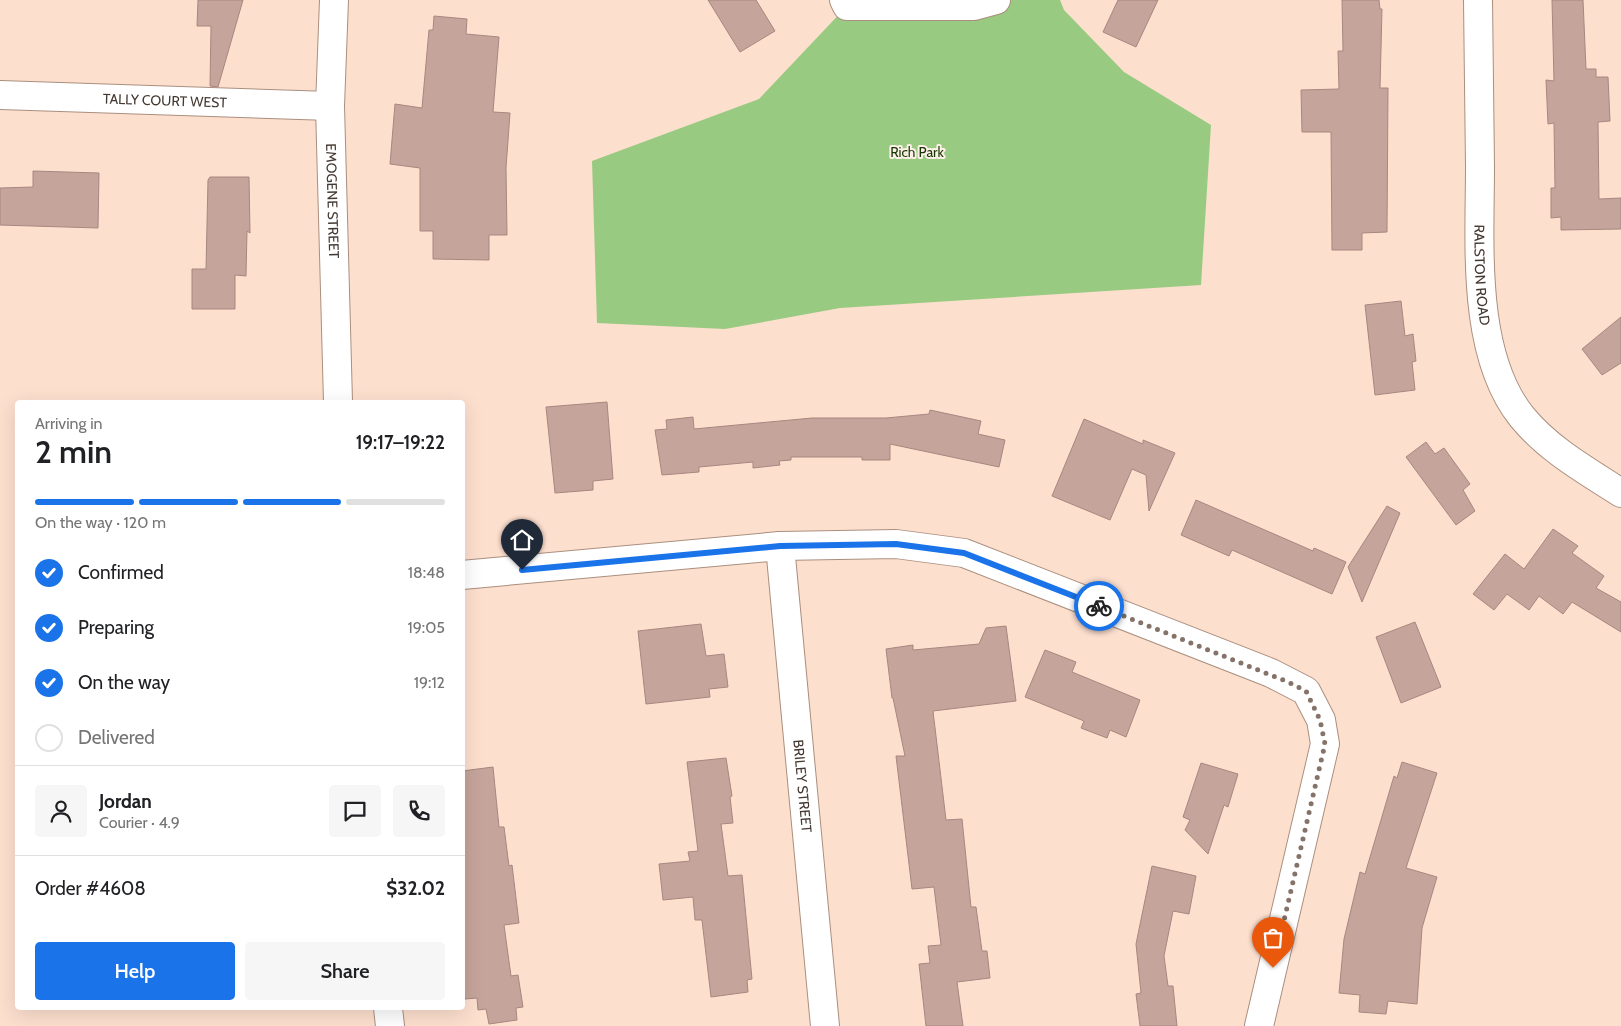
<!DOCTYPE html>
<meta charset="utf-8">
<style>
:root{--surface:#fff;--page:#f6f6f6;--text:#202124;--muted:#757577;--line:#e0e0e0;--accent:#1a73e8}
body{margin:0;font-family:Cabin,sans-serif;background:var(--page);color:var(--text);height:100vh;display:flex;flex-direction:column;font-size:19px;white-space:nowrap}
*{box-sizing:border-box;margin:0}
p{font-size:16px;color:var(--muted)}
.icon{flex:none;width:28px;height:28px;fill:none;stroke:currentColor;stroke-width:2;stroke-linecap:round;stroke-linejoin:round}
.map{position:relative;flex:1;overflow:hidden}
.side{position:absolute;left:15px;top:400px;width:450px;height:610px;display:flex;flex-direction:column;background:var(--surface);border-radius:5px;box-shadow:0 5px 20px #0002}
.side>*{flex:none}
.pin{position:absolute;display:grid;place-items:center;width:42px;height:42px;color:#fff;margin:-51px -21px;border-radius:50% 50% 50% 0;rotate:-45deg;box-shadow:0 0 5px #0007}
.pin .icon{rotate:45deg}
.courier{position:absolute;display:grid;place-items:center;width:50px;height:50px;margin:-25px;border:4px solid #1a73e8;border-radius:50%;background:#fff;color:#222;box-shadow:0 1px 6px #0007}
.headline em{font-style:normal;font-weight:600}
.headline div{display:flex;flex-direction:column-reverse}
.headline{display:flex;align-items:center;justify-content:space-between;height:85px;padding:0 20px}
h1{font-size:32px;font-weight:600;line-height:38px}
.bar{display:grid;grid-template-columns:repeat(4,1fr);gap:8px 5px;align-content:center;height:60px;padding:0 20px}
.bar i{height:6px;border-radius:4px;background:var(--line)}
.bar .active{background:var(--accent)}
.bar p{grid-column:span 4}
.line{display:flex;align-items:center;gap:12px;padding:0 20px;border-top:1px solid var(--line)}
.line div{flex:1}
.round{display:grid;place-items:center;flex:none;width:52px;height:52px;border-radius:5px;background:var(--page)}
ol{padding:0 20px;list-style:none}
li{display:flex;align-items:center;gap:15px;height:55px}
li p{margin-inline-start:auto}
li .icon{padding:5px;border-radius:50%;background:var(--accent);color:#fff;stroke-width:4}
li:last-child{color:var(--muted)}
li i{width:28px;height:28px;border:2px solid var(--line);border-radius:50%}
.action{display:flex;gap:10px;margin-top:auto;padding:10px 20px}
.action a{flex:1;height:58px;border-radius:5px;background:var(--accent);color:#fff;font-size:20px;font-weight:600;line-height:58px;text-align:center}
.action a+a{background:var(--page);color:var(--text)}
.map>svg:first-child{display:block}
</style>
<div class="map">
<svg width="1621" height="1026" viewBox="0 0 1621 1026">
<rect width="100%" height="100%" fill="#fddfce"/>
<!-- green -->
<path fill="#98ca81" d="M 844,0 L 1060,0 L 1064,10 L 1124,72 L 1211,125 L 1201,285 L 840,308 L 725,329 L 597,323 L 592,161 L 759,99 L 847,6 Z"/>
<!-- building -->
<g fill="#c5a49b" stroke="#a7877f">
<path d="M 198,0 L 243,0 L 218,87 L 210,86 L 211,26 L 197,26 Z"/>
<path d="M 708,0 L 756,0 L 775,31 L 740,52 Z"/>
<path d="M 1118,0 L 1158,0 L 1136,47 L 1103,32 Z"/>
<path d="M 1342,0 L 1379,0 L 1380,9 L 1382,9 L 1380,88 L 1388,88 L 1387,232 L 1362,233 L 1362,250 L 1332,250 L 1331,132 L 1302,132 L 1301,90 L 1339,89 L 1338,51 L 1343,51 Z"/>
<path d="M 1552,0 L 1583,0 L 1586,69 L 1596,69 L 1596,77 L 1608,77 L 1610,121 L 1598,122 L 1599,199 L 1621,198 L 1621,229 L 1561,230 L 1561,217 L 1551,218 L 1551,188 L 1555,188 L 1554,123 L 1548,124 L 1546,80 L 1554,81 Z"/>
<path d="M 434,16 L 467,19 L 466,34 L 499,37 L 493,112 L 510,113 L 506,168 L 507,235 L 489,235 L 489,260 L 433,259 L 433,231 L 420,231 L 420,168 L 390,164 L 395,104 L 422,108 L 429,30 L 433,30 Z"/>
<path d="M 33,171 L 99,173 L 98,228 L 0,225 L 0,188 L 33,187 Z"/>
<path d="M 210,177 L 249,177 L 250,233 L 247,231 L 246,276 L 235,275 L 235,309 L 192,309 L 192,269 L 206,269 L 208,180 Z"/>
<path d="M 1401,301 L 1405,336 L 1413,334 L 1416,361 L 1412,362 L 1415,390 L 1375,395 L 1365,305 Z"/>
<path d="M 1621,317 L 1621,363 L 1602,375 L 1582,349 Z"/>
<path d="M 607,402 L 613,479 L 593,481 L 593,490 L 555,493 L 546,407 Z"/>
<path d="M 930,410 L 981,421 L 978,434 L 1005,440 L 999,467 L 890,444 L 890,460 L 862,460 L 862,457 L 791,457 L 791,460 L 779,461 L 780,465 L 753,468 L 753,462 L 699,467 L 699,472 L 662,475 L 655,430 L 667,429 L 666,420 L 693,417 L 694,429 L 812,418 L 886,418 L 929,414 Z"/>
<path d="M 1084,419 L 1143,444 L 1143,440 L 1175,453 L 1149,511 L 1146,475 L 1132,469 L 1110,520 L 1052,496 Z"/>
<path d="M 1426,442 L 1435,454 L 1444,448 L 1470,484 L 1463,490 L 1475,511 L 1456,525 L 1406,457 Z"/>
<path d="M 1196,500 L 1313,551 L 1314,548 L 1346,562 L 1332,594 L 1232,550 L 1229,556 L 1181,535 Z"/>
<path d="M 1387,506 L 1400,513 L 1362,602 L 1348,567 Z"/>
<path d="M 1553,529 L 1578,546 L 1572,553 L 1604,576 L 1596,588 L 1621,602 L 1621,632 L 1572,602 L 1563,614 L 1539,596 L 1529,610 L 1507,594 L 1494,610 L 1473,594 L 1505,554 L 1524,569 Z"/>
<path d="M 1415,622 L 1441,687 L 1401,703 L 1376,637 Z"/>
<path d="M 701,624 L 706,656 L 724,654 L 728,687 L 709,689 L 710,697 L 646,704 L 638,631 Z"/>
<path d="M 1006,626 L 1016,701 L 933,711 L 946,820 L 962,819 L 971,907 L 976,907 L 982,951 L 987,951 L 990,978 L 957,982 L 963,1026 L 926,1026 L 919,964 L 930,963 L 928,946 L 941,945 L 934,887 L 912,889 L 896,756 L 905,756 L 893,698 L 892,698 L 886,649 L 913,645 L 913,650 L 979,644 L 986,628 Z"/>
<path d="M 1045,650 L 1076,662 L 1072,672 L 1140,700 L 1126,737 L 1110,730 L 1107,738 L 1081,728 L 1084,721 L 1025,697 Z"/>
<path d="M 726,758 L 732,796 L 730,797 L 733,823 L 721,824 L 728,876 L 742,875 L 752,979 L 747,980 L 748,992 L 711,997 L 702,920 L 695,920 L 693,897 L 663,900 L 659,864 L 690,861 L 688,852 L 698,851 L 687,762 Z"/>
<path d="M 1402,762 L 1437,773 L 1406,868 L 1437,877 L 1422,928 L 1417,1004 L 1388,1001 L 1386,1014 L 1359,1012 L 1360,995 L 1339,993 L 1344,939 L 1360,872 L 1365,874 L 1394,776 L 1397,778 Z"/>
<path d="M 1201,763 L 1238,774 L 1228,807 L 1224,805 L 1208,854 L 1185,830 L 1190,820 L 1183,817 Z"/>
<path d="M 493,767 L 499,827 L 504,827 L 509,866 L 512,865 L 519,923 L 504,925 L 511,976 L 518,975 L 523,1007 L 516,1008 L 517,1020 L 489,1024 L 486,1009 L 478,1010 L 477,998 L 465,999 L 462,980 L 462,771 Z"/>
<path d="M 1152,866 L 1196,876 L 1189,914 L 1173,911 L 1164,956 L 1168,986 L 1173,986 L 1177,1026 L 1140,1026 L 1136,994 L 1141,993 L 1136,944 Z"/>
</g>
<g fill="none" stroke-linecap="round" stroke-linejoin="round">
<defs>
<g id="minor">
<path id="s1" d="M 334,0 L 330,106 L 338,402"/>
<path d="M 844,0 L 847,6 L 974,6 L 996,0"/>
<path id="s2" d="M 1478,0 C 1479,56 1479,111 1480,167 C 1480,244 1471,354 1522,417 C 1549,450 1587,471 1621,493"/>
<path id="s3" d="M 0,95 L 330,106"/>
<path id="s4" d="M 780,546 L 825,1026"/>
<path d="M 462,575 L 780,546 L 896,544 L 964,553 L 1271,673 L 1306,691 L 1321,720 L 1325,744 L 1259,1026"/>
<path d="M 388,1008 L 390,1026"/>
</g>
</defs>
<!-- minor casing -->
<use href="#minor" stroke="#aa8f7f" stroke-width="30"/>
<!-- minor -->
<use href="#minor" stroke="#fff" stroke-width="28"/>
</g>
<g fill="none" stroke-linecap="round" stroke-linejoin="round">
<!-- done -->
<path stroke="#857369" stroke-width="5" stroke-dasharray="0 9" d="M 1099,606 L 1288,682 L 1306,691 L 1320,720 L 1325,744 L 1273,968"/>
<!-- route -->
<path stroke="#1a73e8" stroke-width="6" d="M 522,570 L 780,546 L 896,544 L 964,553 L 1099,606"/>
</g>
<g text-anchor="middle" stroke-width="4" stroke-linejoin="round" paint-order="stroke">
<!-- street labels -->
<g font-size="14" fill="#443932" stroke="#fdf0e9">
<text dy="5" stroke="none"><textPath href="#s3" startOffset="165">TALLY COURT WEST</textPath></text>
<text dy="5" stroke="none"><textPath href="#s1" startOffset="201">EMOGENE STREET</textPath></text>
<text dy="5" stroke="none"><textPath href="#s2" startOffset="275">RALSTON ROAD</textPath></text>
<text dy="5" stroke="none"><textPath href="#s4" startOffset="241">BRILEY STREET</textPath></text>
</g>
<!-- park labels -->
<g font-size="14" fill="#173702" stroke="#fdf0e9">
<text x="917" y="157">Rich Park</text>
</g>
</g>
</svg>
<div class="pin" style="left:1273px;top:968px;background:#ea580c"><svg class="icon" aria-label="bag" viewBox="0 0 24 24"><path d="M5 8h14l-1 12H6zM9 8a3 3 0 0 1 6 0"/></svg></div>
<div class="pin" style="left:522px;top:570px;background:#1f2937"><svg class="icon" aria-label="home" viewBox="0 0 24 24"><path d="M3 11l9-7 9 7M6 9v11h12V9"/></svg></div>
<div class="courier" style="left:1099px;top:606px"><svg class="icon" aria-label="bike" viewBox="0 0 24 24"><circle cx="6" cy="16" r="4"/><circle cx="18" cy="16" r="4"/><path d="M6 16l4-8h5l3 8M10 8l3 8H6M13 5h3"/></svg></div>
<section class="side">
<div class="headline"><div><h1>2 min</h1><p>Arriving in</p></div><em>19:17–19:22</em></div>
<div class="bar"><i class="active"></i><i class="active"></i><i class="active"></i><i></i><p>On the way · 120 m</p></div>
<ol>
<li><svg class="icon" aria-label="check" viewBox="0 0 24 24"><path d="M5 12l5 5 9-10"/></svg>Confirmed<p>18:48</p></li>
<li><svg class="icon" aria-label="check" viewBox="0 0 24 24"><path d="M5 12l5 5 9-10"/></svg>Preparing<p>19:05</p></li>
<li><svg class="icon" aria-label="check" viewBox="0 0 24 24"><path d="M5 12l5 5 9-10"/></svg>On the way<p>19:12</p></li>
<li><i></i>Delivered</li>
</ol>
<div class="line" style="height:90px"><a class="round"><svg class="icon" aria-label="person" viewBox="0 0 24 24"><circle cx="12" cy="8" r="4"/><path d="M4 21q1-7 8-7t8 7"/></svg></a><div><b>Jordan</b><p>Courier · 4.9</p></div><a class="round"><svg class="icon" aria-label="chat" viewBox="0 0 24 24"><path d="M4 5h16v11H9l-5 4z"/></svg></a><a class="round"><svg class="icon" aria-label="phone" viewBox="0 0 24 24"><path d="M5 4h4l2 5-3 2q2 4 5 5l2-3 5 2v4C11 20 4 13 5 4z"/></svg></a></div>
<div class="line" style="height:65px"><div>Order #4608</div><b>$32.02</b></div>
<div class="action"><a>Help</a><a>Share</a></div>
</section>
</div>
